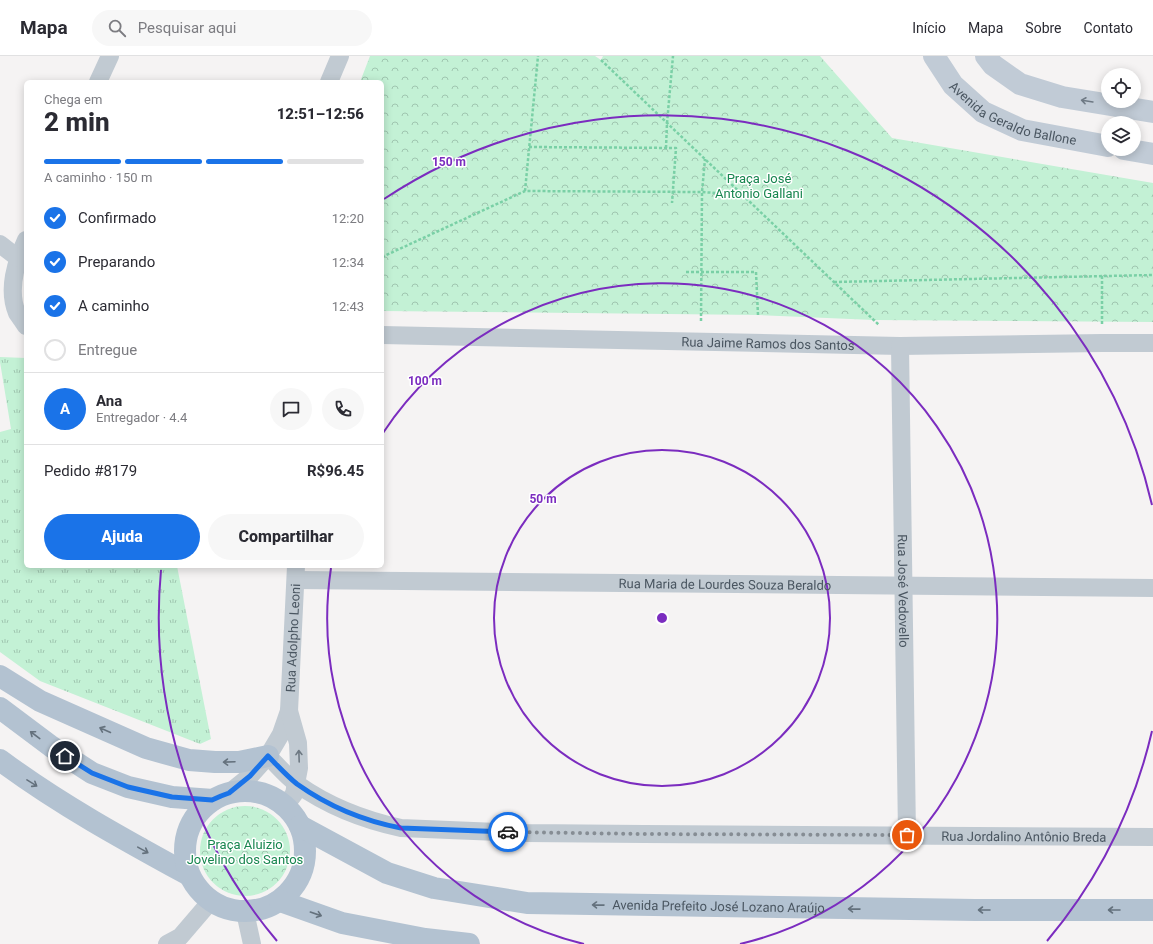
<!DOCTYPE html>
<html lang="pt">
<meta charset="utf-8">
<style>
:root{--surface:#fff;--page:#f7f7f7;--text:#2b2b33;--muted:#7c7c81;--line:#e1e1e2;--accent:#1a73e8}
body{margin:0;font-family:Roboto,sans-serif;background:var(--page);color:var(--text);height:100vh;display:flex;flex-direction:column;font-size:15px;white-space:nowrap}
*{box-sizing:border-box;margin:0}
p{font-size:13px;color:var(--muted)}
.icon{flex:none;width:22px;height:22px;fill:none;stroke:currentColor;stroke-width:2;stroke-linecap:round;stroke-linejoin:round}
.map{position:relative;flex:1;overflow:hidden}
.panel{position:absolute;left:24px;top:24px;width:360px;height:488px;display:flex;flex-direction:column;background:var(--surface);border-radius:6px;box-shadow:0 2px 10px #0003}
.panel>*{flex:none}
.fabs{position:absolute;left:1101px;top:12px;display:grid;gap:8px}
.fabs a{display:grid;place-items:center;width:40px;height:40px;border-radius:50%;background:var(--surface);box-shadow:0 2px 10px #0003;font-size:20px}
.pin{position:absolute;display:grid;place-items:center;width:34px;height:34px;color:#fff;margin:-17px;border:2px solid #fff;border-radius:50%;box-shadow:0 1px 4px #0007}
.courier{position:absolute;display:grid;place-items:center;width:40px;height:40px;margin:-20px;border:3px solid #1a73e8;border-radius:50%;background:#fff;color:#222;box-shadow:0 1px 5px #0007}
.headline em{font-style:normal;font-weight:800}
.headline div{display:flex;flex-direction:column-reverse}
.headline{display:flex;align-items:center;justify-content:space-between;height:68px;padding:0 20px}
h1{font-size:26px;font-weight:800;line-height:30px}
.bar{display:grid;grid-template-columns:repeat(4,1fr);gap:6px 4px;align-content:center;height:48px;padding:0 20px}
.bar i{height:5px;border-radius:3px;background:var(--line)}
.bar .selected{background:var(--accent)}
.bar p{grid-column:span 4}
.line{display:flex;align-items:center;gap:10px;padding:0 20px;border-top:1px solid var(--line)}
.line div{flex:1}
.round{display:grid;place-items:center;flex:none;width:42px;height:42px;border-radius:21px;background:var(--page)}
ol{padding:0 20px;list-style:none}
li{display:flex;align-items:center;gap:12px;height:44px}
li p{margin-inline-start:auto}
li .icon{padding:4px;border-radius:50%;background:var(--accent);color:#fff;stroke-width:4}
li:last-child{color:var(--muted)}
li i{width:22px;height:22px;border:2px solid var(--line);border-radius:50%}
.button{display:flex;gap:8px;margin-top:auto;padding:8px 20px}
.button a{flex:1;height:46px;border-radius:24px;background:var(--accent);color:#fff;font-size:16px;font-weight:800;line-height:46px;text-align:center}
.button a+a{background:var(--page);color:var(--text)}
header{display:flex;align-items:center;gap:24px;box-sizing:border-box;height:56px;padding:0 20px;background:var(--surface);border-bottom:1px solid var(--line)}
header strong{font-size:19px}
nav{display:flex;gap:22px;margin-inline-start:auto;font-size:14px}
.search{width:280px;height:36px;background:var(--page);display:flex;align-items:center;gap:10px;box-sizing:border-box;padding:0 14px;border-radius:22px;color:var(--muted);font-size:15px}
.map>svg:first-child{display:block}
</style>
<header>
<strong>Mapa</strong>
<div class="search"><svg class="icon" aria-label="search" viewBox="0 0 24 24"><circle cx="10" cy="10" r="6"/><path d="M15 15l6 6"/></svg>Pesquisar aqui</div>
<nav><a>Início</a><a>Mapa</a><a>Sobre</a><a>Contato</a></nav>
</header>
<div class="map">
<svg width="1153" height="888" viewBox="0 0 1153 888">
<defs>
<pattern id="grass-tufts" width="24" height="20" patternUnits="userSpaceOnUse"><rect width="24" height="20" fill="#c3f1d5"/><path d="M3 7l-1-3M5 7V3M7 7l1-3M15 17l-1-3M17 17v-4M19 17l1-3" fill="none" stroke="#a0c6b0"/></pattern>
<pattern id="forest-crowns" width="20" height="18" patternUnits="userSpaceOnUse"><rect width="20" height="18" fill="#c3f1d5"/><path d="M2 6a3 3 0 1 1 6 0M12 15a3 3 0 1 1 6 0" fill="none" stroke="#a0c6b0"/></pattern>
</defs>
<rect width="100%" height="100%" fill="#f5f3f3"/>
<!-- grass -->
<path fill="url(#grass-tufts)" d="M 0,301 L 26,302 L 26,510 L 177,510 L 211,683 L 200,688 L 40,625 L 0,596 L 0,376 L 11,373 L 0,306 Z"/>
<!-- forest -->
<g fill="url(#forest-crowns)">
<path d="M 370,0 L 595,0 L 601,4 L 603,0 L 820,0 L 892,82 L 1153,127 L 1153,266 L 874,264 L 758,259 L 382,255 L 382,26 L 360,26 Z"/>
<circle cx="245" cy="795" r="45"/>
</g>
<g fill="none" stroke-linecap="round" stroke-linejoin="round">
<!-- path -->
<g stroke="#7ad0a6" stroke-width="2.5" stroke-dasharray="3 2" stroke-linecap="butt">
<path d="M 601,4 L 879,269"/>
<path d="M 529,91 L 676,92 L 672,147"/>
<path d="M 666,92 L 667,67 L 673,0"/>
<path d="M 525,135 L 538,0"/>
<path d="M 382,201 L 525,135 L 702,136 L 743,139"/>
<path d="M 686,216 L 756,216 L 758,259"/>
<path d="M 834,226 L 1153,219"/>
<path d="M 701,265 L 702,136 L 705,103"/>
<path d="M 1102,268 L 1102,220"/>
</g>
<!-- street -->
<g stroke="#c1cad2" stroke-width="18">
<path d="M 98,26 L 110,0"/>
<path d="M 329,26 L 340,0"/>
<path d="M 26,184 C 16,206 7,233 17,257 C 20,261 23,266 26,270"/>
<path d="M 0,188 L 18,202"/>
<path id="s1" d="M 382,279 L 900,290 L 1102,287 L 1153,287"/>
<path id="s2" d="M 900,290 L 907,779"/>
<path id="s3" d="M 296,524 L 1153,532"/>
<path id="s4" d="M 268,700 C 277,709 286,720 297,728 C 328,750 364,764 401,772 L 525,777 L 644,778 L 1153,781"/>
<path id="s5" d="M 229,737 L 250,720 L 268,700 L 281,678 L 289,655 L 296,510"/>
<path d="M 285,750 L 294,738 L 299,712 L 298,687 L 289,655"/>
<path d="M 245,856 L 252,888"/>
<path d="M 167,888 L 180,881 L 210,846"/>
</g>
<!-- secondary -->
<g stroke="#c1cbd6" stroke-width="22">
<path id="s6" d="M 934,0 L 953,29 L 983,56 L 1022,74 L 1108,90"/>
<path d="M 986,0 L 993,9 L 1020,28 L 1062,41 L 1153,56"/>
<path d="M 1124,93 L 1153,98"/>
</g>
<!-- primary -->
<g stroke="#b3c2d1" stroke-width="22">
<path d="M 0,620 L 40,645 L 146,692 L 189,704 L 215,706 L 239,706 L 268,700"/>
<path d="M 0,652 L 52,691 L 92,717 L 128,731 L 172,741 L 213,744"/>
<path d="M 0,704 C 59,748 125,784 189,819"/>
<circle cx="245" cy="795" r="60"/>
<path id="s7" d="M 300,770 L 387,817 L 434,832 L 527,847 L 975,854 L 1153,854"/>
<path d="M 280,845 L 342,867 L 425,883 L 469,888"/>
</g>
</g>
<!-- one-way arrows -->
<defs><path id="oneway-shaft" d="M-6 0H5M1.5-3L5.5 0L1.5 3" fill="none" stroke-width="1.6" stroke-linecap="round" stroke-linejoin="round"/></defs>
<use stroke="#6e7984" href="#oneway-shaft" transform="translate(1087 45) rotate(-171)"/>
<g stroke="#64717d">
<use href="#oneway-shaft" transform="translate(105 674) rotate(-156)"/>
<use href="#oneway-shaft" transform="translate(35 679) rotate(-143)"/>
<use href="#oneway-shaft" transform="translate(229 706) rotate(178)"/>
<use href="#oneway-shaft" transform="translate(32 727) rotate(32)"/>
<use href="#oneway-shaft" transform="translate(143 794) rotate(29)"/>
<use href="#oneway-shaft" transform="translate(598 849) rotate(-179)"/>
<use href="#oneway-shaft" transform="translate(854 853) rotate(-179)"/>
<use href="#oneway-shaft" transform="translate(984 854) rotate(180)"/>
<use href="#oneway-shaft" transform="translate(1114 854) rotate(180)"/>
<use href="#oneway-shaft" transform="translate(316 858) rotate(19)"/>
</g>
<use stroke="#6e7983" href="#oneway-shaft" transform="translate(299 700) rotate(-92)"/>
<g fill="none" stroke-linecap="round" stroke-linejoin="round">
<!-- done -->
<path stroke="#868d94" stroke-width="4" stroke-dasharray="0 7.2" d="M 508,776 L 644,778 L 907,779"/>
<!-- route -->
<path stroke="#1a73e8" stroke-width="5" d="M 65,700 L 92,717 L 128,731 L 172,741 L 212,744 L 221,740 L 229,737 L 250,720 L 268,700 C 277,709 287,720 297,728 C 328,750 364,765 401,772 L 508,776"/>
</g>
<!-- distance rings -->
<g fill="none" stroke="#7b2cbf" stroke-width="2">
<circle cx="662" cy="562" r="168"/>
<path d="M584 888A335 335 0 0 1 331 512M383 377A335 335 0 1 1 740 888"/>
<path d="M1152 675A503 503 0 0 1 1047 885M277 885A503 503 0 0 1 161 514M384 143A503 503 0 0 1 1152 449"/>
</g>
<g text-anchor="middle" stroke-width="3" stroke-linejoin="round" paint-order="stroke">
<!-- street labels -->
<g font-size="13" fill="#4a5661" stroke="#fff">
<text dy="5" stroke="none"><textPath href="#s6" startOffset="103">Avenida Geraldo Ballone</textPath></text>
<text dy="5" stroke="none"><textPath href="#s1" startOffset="386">Rua Jaime Ramos dos Santos</textPath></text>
<text dy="5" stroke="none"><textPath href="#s3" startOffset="429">Rua Maria de Lourdes Souza Beraldo</textPath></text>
<text dy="5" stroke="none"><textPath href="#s2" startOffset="245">Rua José Vedovello</textPath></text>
<text dy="5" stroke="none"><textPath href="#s5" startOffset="177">Rua Adolpho Leoni</textPath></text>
<text dy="5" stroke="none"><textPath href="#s4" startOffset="777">Rua Jordalino Antônio Breda</textPath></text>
<text dy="5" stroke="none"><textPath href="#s7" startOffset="434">Avenida Prefeito José Lozano Araújo</textPath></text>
</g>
<!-- park labels -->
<g font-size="13" fill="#17864f" stroke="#fff">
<text x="759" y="127">Praça José<tspan x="759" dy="15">Antonio Gallani</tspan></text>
<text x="245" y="793">Praça Aluizio<tspan x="245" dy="15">Jovelino dos Santos</tspan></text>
</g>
</g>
<circle cx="662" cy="562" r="6" fill="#7b2cbf" stroke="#fff" stroke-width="2"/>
<g font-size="12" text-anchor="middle" font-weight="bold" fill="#7b2cbf" stroke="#fff" stroke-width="3" stroke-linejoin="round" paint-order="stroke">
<text x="449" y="110">150 m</text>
<text x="425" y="329">100 m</text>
<text x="543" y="447">50 m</text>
</g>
</svg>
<div class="fabs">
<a><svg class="icon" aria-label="locate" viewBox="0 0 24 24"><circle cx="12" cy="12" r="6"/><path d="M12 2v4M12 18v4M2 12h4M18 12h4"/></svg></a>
<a><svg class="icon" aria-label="layers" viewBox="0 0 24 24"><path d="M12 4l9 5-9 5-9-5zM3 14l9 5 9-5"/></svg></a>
</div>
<div class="pin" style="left:907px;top:779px;background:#ea580c"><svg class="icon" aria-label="bag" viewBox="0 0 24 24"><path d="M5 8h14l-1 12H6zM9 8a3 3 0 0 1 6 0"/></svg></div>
<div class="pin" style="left:65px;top:700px;background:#1f2937"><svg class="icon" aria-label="home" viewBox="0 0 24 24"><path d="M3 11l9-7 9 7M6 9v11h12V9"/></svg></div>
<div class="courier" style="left:508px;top:776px"><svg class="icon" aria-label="car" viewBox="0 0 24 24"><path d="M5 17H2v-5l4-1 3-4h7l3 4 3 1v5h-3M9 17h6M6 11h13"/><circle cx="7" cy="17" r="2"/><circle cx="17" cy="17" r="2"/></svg></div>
<section class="panel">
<div class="headline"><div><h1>2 min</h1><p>Chega em</p></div><em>12:51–12:56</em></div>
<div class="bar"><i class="selected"></i><i class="selected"></i><i class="selected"></i><i></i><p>A caminho · 150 m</p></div>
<ol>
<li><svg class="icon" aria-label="check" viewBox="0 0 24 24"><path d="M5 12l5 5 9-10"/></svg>Confirmado<p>12:20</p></li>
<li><svg class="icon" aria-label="check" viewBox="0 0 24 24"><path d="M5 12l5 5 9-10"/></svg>Preparando<p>12:34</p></li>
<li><svg class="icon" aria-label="check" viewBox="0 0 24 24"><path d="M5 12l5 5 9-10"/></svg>A caminho<p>12:43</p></li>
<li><i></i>Entregue</li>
</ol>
<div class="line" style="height:72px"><b class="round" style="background:var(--accent);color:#fff">A</b><div><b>Ana</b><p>Entregador · 4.4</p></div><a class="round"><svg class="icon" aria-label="chat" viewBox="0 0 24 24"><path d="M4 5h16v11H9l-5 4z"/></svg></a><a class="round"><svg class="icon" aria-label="phone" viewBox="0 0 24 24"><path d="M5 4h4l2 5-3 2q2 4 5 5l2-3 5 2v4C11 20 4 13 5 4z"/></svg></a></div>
<div class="line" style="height:52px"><div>Pedido #8179</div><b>R$96.45</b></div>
<div class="button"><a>Ajuda</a><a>Compartilhar</a></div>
</section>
</div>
